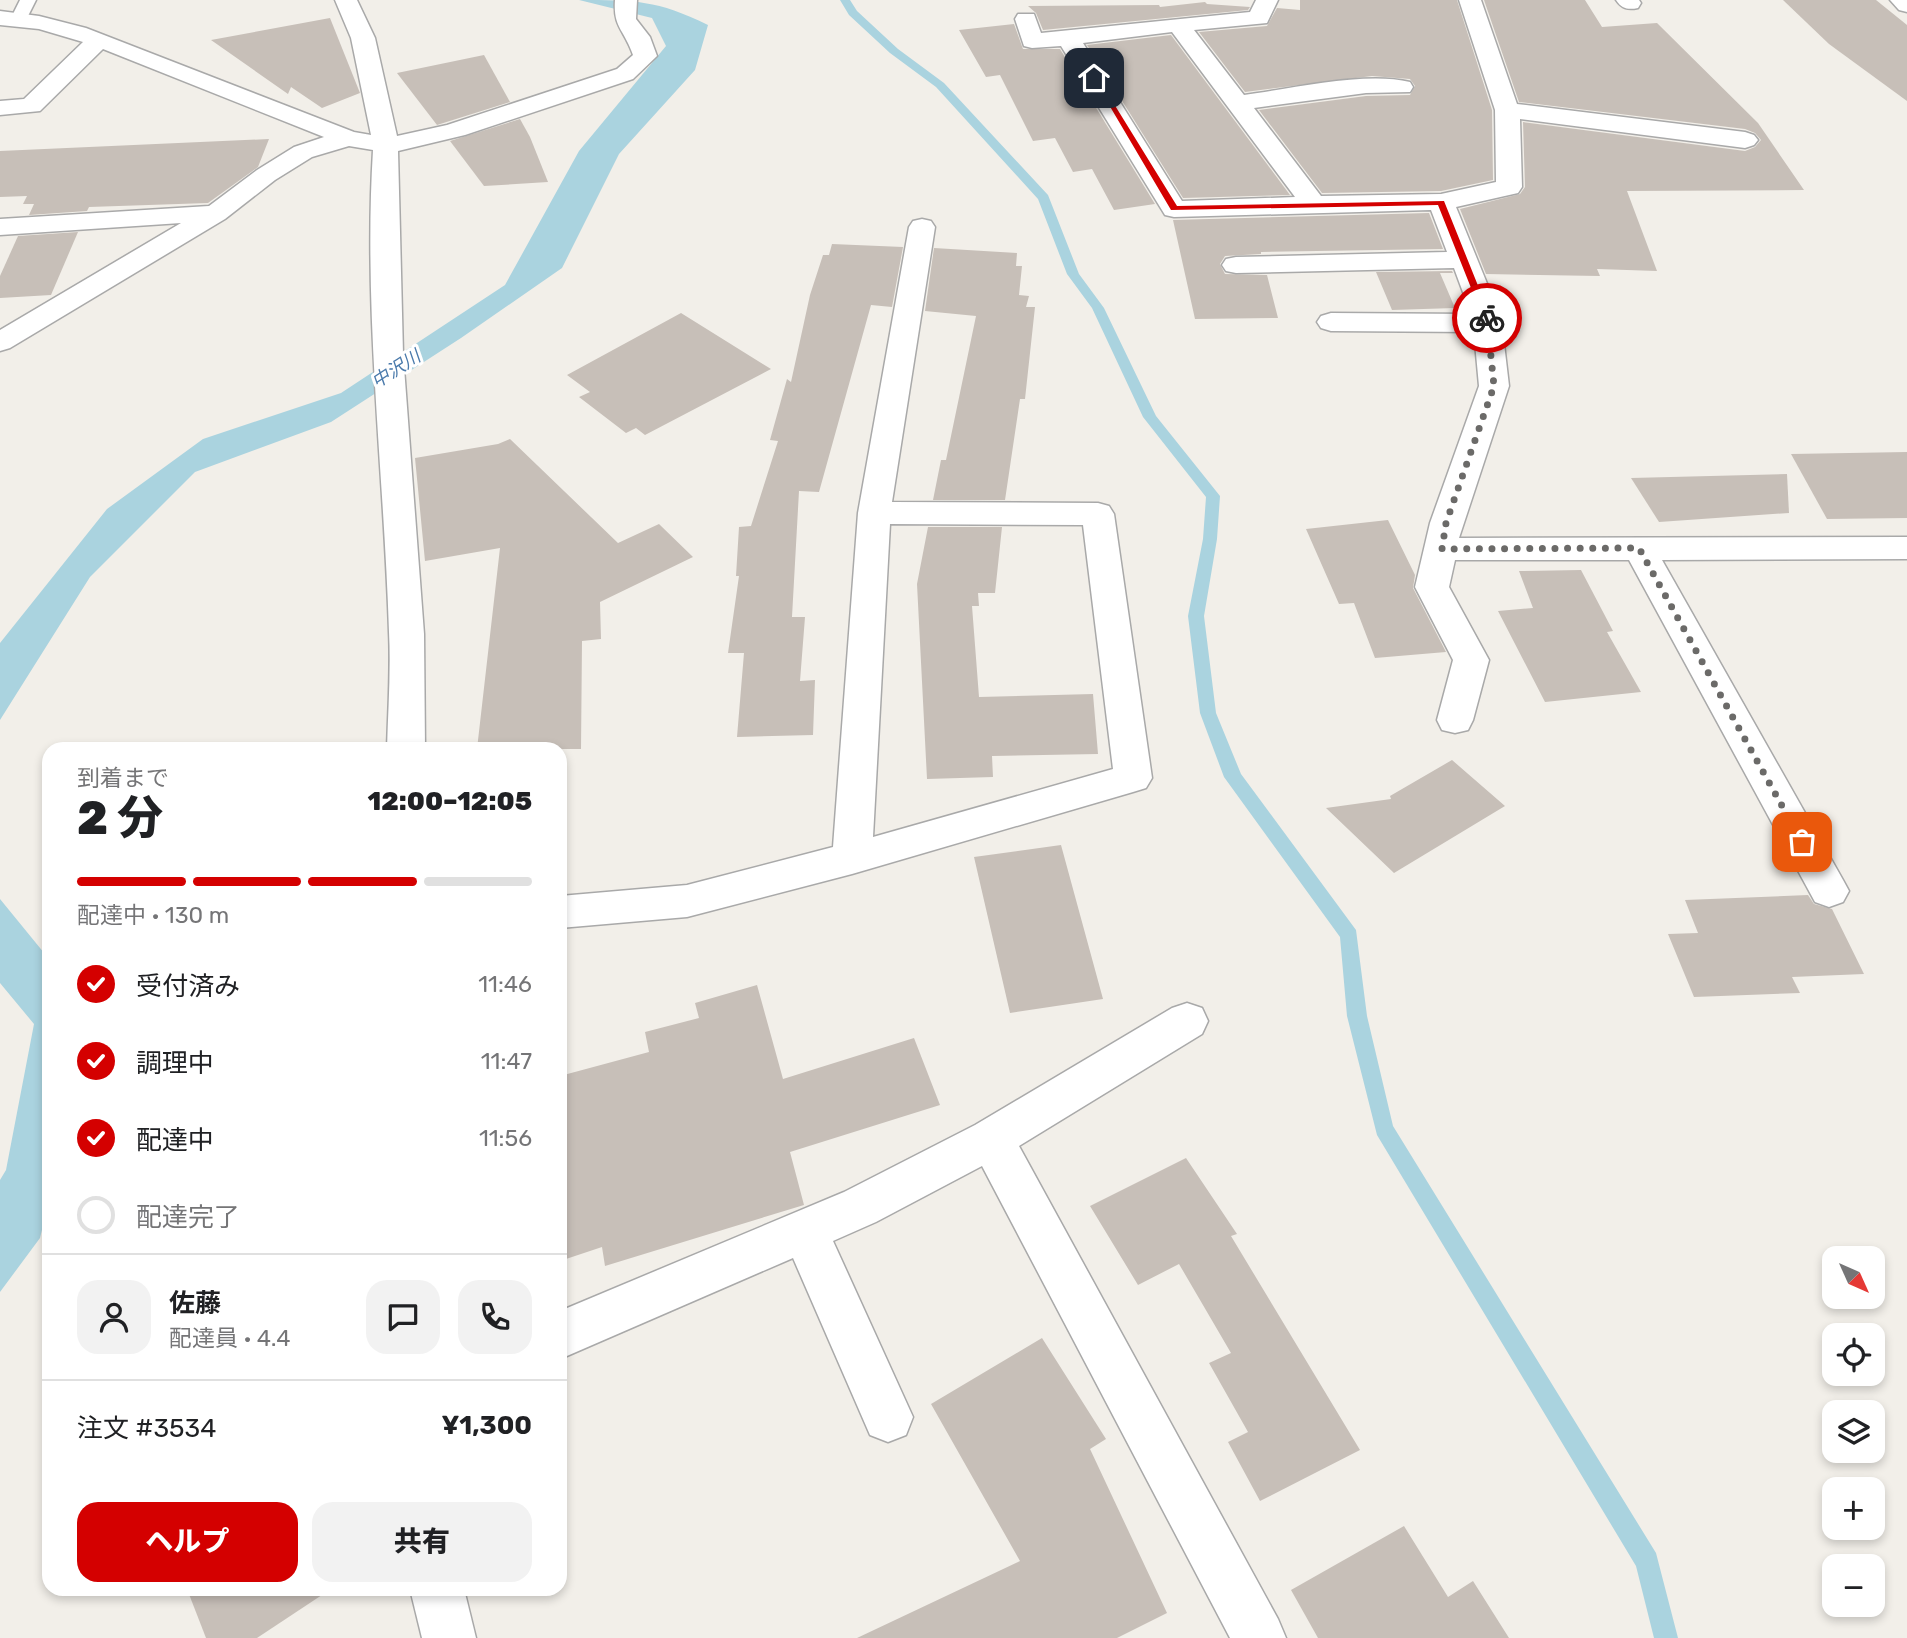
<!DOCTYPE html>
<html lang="ja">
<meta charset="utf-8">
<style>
:root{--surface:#fff;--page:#f2f2f2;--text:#202124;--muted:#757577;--line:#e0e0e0;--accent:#d40000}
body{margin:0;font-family:Rubik,"Noto Sans JP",sans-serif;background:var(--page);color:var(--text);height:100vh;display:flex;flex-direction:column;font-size:26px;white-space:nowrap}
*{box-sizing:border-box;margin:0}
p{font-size:23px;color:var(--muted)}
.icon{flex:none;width:38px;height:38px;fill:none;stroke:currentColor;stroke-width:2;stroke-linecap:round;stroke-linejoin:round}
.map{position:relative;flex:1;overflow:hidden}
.panel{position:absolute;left:42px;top:742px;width:525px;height:854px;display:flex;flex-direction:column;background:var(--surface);border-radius:21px;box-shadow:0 4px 10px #0003}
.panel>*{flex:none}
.needle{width:46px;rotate:135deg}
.buttons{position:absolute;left:1822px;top:1246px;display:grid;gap:14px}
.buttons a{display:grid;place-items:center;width:63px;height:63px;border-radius:14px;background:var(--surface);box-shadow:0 4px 10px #0003;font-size:35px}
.pin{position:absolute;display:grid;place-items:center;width:60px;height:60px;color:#fff;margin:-30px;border-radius:14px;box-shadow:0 4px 10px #0006}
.courier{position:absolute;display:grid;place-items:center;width:70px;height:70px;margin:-35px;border:5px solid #d40000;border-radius:50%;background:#fff;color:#222;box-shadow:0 2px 9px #0007}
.headline em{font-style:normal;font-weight:800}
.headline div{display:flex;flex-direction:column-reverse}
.headline{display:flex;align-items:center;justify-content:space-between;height:119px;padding:0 35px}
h1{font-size:46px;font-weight:800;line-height:52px}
.bar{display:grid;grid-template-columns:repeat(4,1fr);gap:10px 7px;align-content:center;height:84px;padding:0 35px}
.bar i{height:9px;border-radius:5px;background:var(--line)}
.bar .selected{background:var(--accent)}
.bar p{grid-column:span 4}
.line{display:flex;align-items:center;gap:18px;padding:0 35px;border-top:2px solid var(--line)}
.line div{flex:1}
.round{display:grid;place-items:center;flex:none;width:74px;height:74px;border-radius:21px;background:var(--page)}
ol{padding:0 35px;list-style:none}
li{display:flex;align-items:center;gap:21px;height:77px}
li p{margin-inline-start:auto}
li .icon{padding:7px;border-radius:50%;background:var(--accent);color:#fff;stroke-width:4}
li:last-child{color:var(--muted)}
li i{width:38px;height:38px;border:4px solid var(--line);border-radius:50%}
.action{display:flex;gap:14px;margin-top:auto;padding:14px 35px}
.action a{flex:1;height:80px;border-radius:21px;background:var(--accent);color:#fff;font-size:28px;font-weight:800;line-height:80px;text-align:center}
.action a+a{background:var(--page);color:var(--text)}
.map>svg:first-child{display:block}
</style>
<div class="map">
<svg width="1907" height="1638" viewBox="0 0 1907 1638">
<rect width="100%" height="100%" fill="#f2efe9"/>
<!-- water -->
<g fill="#aad3df">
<path d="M 579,0 C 635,0 657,0 708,25 L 695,70 L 619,154 L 562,268 L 461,338 L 331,422 L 195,472 L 90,577 L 0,720 L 0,643 L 107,509 L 203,439 L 341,393 L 505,285 L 579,151 L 666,46 L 652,18 Z"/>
<path d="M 0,899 L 49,959 L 49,1201 L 40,1238 L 0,1292 L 0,1180 L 6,1170 L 34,1024 L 0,983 Z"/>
</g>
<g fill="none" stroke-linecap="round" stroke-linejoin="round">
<!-- stream -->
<path fill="#aad3df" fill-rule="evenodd" d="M 840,0 L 850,0 L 857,11 L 898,49 L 944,83 L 1048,195 L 1079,274 L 1104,308 L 1156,416 L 1220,496 L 1217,539 L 1204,616 L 1216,713 L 1241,774 L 1356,930 L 1367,1016 L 1393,1126 L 1656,1553 L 1678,1638 L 1654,1638 L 1636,1566 L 1377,1135 L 1347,1016 L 1340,937 L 1224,777 L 1200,713 L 1188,616 L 1203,539 L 1206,497 L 1143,417 L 1092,308 L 1067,274 L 1038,199 L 936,87 L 890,53 L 849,15 Z"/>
</g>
<!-- building -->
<g fill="#c7bfb8">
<path d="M 1300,0 L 1457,0 L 1492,110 L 1493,180 L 1441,191 L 1322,193 L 1259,110 L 1366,96 L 1410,95 L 1415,86 L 1410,79 L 1372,76 L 1245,92 L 1199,32 L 1267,26 L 1277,8 L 1300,10 Z"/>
<path d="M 1484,0 L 1585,0 L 1602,27 L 1657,23 L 1758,123 L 1804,190 L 1627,191 L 1657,271 L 1597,269 L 1600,276 L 1486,274 L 1460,209 L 1520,194 L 1525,187 L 1523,122 L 1745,151 L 1755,147 L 1761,140 L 1755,133 L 1745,129 L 1519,102 Z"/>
<path d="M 1783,0 L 1876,0 L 1907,25 L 1907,101 L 1829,44 Z"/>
<path d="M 1205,2 L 1207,4 L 1250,7 L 1248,10 L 1043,30 L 1036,13 L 1028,6 L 1159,5 L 1160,7 Z"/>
<path d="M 330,18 L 360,93 L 322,108 L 291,87 L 288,94 L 211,40 Z"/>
<path d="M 1014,24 L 1023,49 L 1060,49 L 1155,204 L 1114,210 L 1092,169 L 1073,172 L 1055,138 L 1033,141 L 1000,75 L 986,77 L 959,30 Z"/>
<path d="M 1171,35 L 1290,195 L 1183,198 L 1087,45 Z"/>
<path d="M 484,55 L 510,102 L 437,125 L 397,73 Z"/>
<path d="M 520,119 L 530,137 L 548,182 L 484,186 L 450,141 Z"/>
<path d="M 269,139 L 258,167 L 208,203 L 89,207 L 87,211 L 29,215 L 34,204 L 23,204 L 27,196 L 0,197 L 0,151 Z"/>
<path d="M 1429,213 L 1443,249 L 1261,252 L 1261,254 L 1225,256 L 1220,264 L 1225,274 L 1267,275 L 1278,318 L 1195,319 L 1173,220 Z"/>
<path d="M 78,232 L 51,295 L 0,298 L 0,276 L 18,236 Z"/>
<path d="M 832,244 L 903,247 L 892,307 L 871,305 L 819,492 L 799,491 L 792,617 L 805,617 L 800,681 L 815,680 L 813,735 L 737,737 L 744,653 L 728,653 L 739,576 L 736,576 L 739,527 L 751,526 L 778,441 L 770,440 L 787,379 L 791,382 L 810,295 L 823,255 L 829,255 Z"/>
<path d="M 934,248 L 1017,253 L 1016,266 L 1022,266 L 1019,295 L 1029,296 L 1026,307 L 1035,307 L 1025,399 L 1020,399 L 1005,500 L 933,500 L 941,460 L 946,460 L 976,316 L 925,311 Z"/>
<path d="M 1452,271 L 1453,273 L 1440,273 L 1455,308 L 1392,310 L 1376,272 Z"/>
<path d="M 681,313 L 771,369 L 645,435 L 636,428 L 626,433 L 579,397 L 590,392 L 567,375 Z"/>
<path d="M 510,439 L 618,543 L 659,524 L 693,557 L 600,602 L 601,639 L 582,641 L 581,749 L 477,749 L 500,548 L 425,561 L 415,458 L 498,444 Z"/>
<path d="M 1907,452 L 1907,518 L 1827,519 L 1791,454 Z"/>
<path d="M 1787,474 L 1789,513 L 1659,522 L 1631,478 Z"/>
<path d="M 1388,520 L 1415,575 L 1413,588 L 1446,652 L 1375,658 L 1354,603 L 1339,604 L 1306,529 Z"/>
<path d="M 928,527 L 1002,527 L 995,593 L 978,593 L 979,606 L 972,606 L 979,697 L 1093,694 L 1098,754 L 992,756 L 993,777 L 927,779 L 917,584 Z"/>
<path d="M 1581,570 L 1613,631 L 1607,632 L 1641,692 L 1545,702 L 1498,611 L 1533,608 L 1519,571 Z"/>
<path d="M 1452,760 L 1505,806 L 1394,873 L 1326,808 L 1391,799 L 1390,796 Z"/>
<path d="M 1061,845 L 1103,999 L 1010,1013 L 974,857 Z"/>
<path d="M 1808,895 L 1814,904 L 1832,909 L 1864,974 L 1792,977 L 1800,993 L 1694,997 L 1668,934 L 1698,933 L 1685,900 Z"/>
<path d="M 757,985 L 783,1079 L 914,1038 L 940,1105 L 790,1152 L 804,1205 L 605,1266 L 602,1247 L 560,1261 L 560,1076 L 649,1052 L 645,1032 L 699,1018 L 695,1003 Z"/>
<path d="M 1186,1158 L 1237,1234 L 1231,1236 L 1360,1450 L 1260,1501 L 1228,1442 L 1248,1432 L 1209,1363 L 1231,1353 L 1179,1264 L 1138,1285 L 1090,1206 Z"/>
<path d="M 1042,1338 L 1106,1439 L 1090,1449 L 1167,1613 L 1117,1638 L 857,1638 L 1020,1561 L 931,1404 Z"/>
<path d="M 1404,1526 L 1448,1597 L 1473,1581 L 1509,1638 L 1318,1638 L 1291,1590 Z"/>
<path d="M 187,1589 L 331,1589 L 257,1638 L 206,1638 Z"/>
</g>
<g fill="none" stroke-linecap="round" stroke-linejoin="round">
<defs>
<path id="service" d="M 20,0 L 36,0 L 25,22 L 19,23 L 11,18 Z"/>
<g id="minor">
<path d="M 335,0 L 357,0 L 375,38 L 397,136 L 447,125 L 617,69 L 633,55 C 624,29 613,28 615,0 L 637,0 L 636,19 L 650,37 L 657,56 L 633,79 L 465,135 L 398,151 L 403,354 L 424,634 L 425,749 L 387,749 C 388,710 391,671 389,632 C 384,472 363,311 373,150 L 349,146 L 312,157 L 275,180 L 225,219 L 10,348 L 0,351 L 0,330 L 181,223 L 0,235 L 0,219 L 209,206 L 257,170 L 294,147 L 324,137 L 103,49 L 40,111 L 0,115 L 0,101 L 24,99 L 83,42 L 39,29 L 0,25 L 0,11 L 39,16 L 86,28 L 354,132 L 371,135 L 351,38 Z"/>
<path d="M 1256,0 L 1278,0 L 1267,23 L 1194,30 L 1244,95 C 1291,89 1365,71 1410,82 L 1413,87 L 1410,92 L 1366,93 L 1254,108 L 1321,196 L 1441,194 L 1496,182 L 1495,110 L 1459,0 L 1481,0 L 1517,104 L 1745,132 L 1754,135 L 1758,140 L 1754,145 L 1745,148 L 1520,119 L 1522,187 L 1518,193 L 1456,207 L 1501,318 L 1509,386 L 1459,538 L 1907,537 L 1907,559 L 1662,560 L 1843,880 L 1849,891 L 1843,902 L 1829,907 L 1815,902 L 1629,560 L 1455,560 L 1449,587 L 1489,660 L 1473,720 L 1468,730 L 1455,733 L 1442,730 L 1437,720 L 1453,660 L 1415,587 L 1430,523 L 1479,386 L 1474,332 L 1331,331 L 1321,328 L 1317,322 L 1321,316 L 1331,313 L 1471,314 L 1454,268 L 1236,273 L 1226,271 L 1222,265 L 1226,259 L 1236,257 L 1447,252 L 1431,210 L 1174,217 L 1165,215 L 1061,46 L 1032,48 L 1024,46 L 1015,19 L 1018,14 L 1034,14 L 1041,33 L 1250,12 ZM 1172,32 L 1295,197 L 1182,201 L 1083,43 Z"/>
<path d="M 1616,0 L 1639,0 L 1641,3 L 1638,8 C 1628,10 1622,9 1616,0 Z"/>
<path d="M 1890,0 L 1907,0 L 1907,12 L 1899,10 Z"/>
<path d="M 922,219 L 931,221 L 935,227 L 892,502 L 1098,503 L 1109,506 L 1114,514 L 1152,778 L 1146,788 L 1133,792 L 852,874 L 687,917 L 560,928 L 560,896 L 687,885 L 833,847 L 858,513 L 909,227 L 913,221 ZM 890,524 L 1083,525 L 1113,769 L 873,837 Z"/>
<path d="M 1187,1003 L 1202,1008 L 1208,1021 L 1202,1034 L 1019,1146 L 1278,1619 L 1286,1638 L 1230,1638 L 982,1166 L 876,1222 L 833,1241 L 913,1417 L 906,1435 L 888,1442 L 870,1435 L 793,1258 L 560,1359 L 560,1311 L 844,1192 L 975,1125 L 1172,1008 Z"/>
<path d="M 410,1589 L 464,1589 L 476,1638 L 422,1638 Z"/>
</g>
</defs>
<!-- service casing -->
<use href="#service" stroke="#a9a9a9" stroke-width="3"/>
<!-- minor casing -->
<use href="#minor" stroke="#a9a9a9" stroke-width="3"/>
<!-- service -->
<use href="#service" fill="#fff" fill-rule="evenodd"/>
<!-- minor -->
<use href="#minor" fill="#fff" fill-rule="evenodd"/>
</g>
<!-- route -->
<path fill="#d40000" d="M 1092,76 L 1098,78 L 1177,206 L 1444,201 L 1491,318 L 1487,321 L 1483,318 L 1438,205 L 1171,210 Z"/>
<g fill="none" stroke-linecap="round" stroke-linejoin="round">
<!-- done -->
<path stroke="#6b6a68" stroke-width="7" stroke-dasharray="0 12.6" d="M 1487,318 L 1494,386 L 1446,523 L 1442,549 L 1639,548 L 1802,842"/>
</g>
<g text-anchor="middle" stroke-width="6" stroke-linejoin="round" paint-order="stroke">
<!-- far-water labels -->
<g font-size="18" font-style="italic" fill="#4a7aab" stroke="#fff">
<text transform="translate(396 369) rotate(-33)" y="6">中沢川</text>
</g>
</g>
</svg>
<div class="buttons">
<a><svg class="needle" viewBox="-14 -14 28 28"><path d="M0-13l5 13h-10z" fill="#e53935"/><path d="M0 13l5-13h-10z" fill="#757577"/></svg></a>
<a><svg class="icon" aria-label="locate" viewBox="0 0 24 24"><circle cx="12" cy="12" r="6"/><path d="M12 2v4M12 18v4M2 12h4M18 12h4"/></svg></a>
<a><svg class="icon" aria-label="layers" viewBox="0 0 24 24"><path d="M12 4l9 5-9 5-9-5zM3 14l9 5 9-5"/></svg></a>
<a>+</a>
<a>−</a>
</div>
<div class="pin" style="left:1802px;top:842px;background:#ea580c"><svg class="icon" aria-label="bag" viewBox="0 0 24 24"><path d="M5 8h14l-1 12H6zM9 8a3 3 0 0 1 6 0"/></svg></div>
<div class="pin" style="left:1094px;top:78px;background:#1f2937"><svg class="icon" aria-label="home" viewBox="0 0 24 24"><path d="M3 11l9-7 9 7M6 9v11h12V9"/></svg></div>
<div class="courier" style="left:1487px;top:318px"><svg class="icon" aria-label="bike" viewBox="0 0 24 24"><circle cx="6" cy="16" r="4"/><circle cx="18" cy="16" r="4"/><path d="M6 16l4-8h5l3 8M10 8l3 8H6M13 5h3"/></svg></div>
<section class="panel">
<div class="headline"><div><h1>2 分</h1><p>到着まで</p></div><em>12:00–12:05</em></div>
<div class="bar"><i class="selected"></i><i class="selected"></i><i class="selected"></i><i></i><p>配達中 · 130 m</p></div>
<ol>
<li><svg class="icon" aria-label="check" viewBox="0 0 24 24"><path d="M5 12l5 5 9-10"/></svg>受付済み<p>11:46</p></li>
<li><svg class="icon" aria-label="check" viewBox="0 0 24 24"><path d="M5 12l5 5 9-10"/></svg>調理中<p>11:47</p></li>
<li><svg class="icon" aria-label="check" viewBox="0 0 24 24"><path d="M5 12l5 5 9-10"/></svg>配達中<p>11:56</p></li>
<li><i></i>配達完了</li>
</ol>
<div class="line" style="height:126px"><a class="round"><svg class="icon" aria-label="person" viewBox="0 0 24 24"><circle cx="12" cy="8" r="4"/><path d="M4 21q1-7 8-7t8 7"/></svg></a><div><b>佐藤</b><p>配達員 · 4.4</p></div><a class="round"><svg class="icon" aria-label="chat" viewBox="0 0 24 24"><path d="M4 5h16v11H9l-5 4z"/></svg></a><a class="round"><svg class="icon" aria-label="phone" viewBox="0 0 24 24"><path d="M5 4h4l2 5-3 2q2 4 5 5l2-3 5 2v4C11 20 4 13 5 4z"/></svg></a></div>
<div class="line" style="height:91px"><div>注文 #3534</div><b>¥1,300</b></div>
<div class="action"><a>ヘルプ</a><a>共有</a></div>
</section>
</div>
